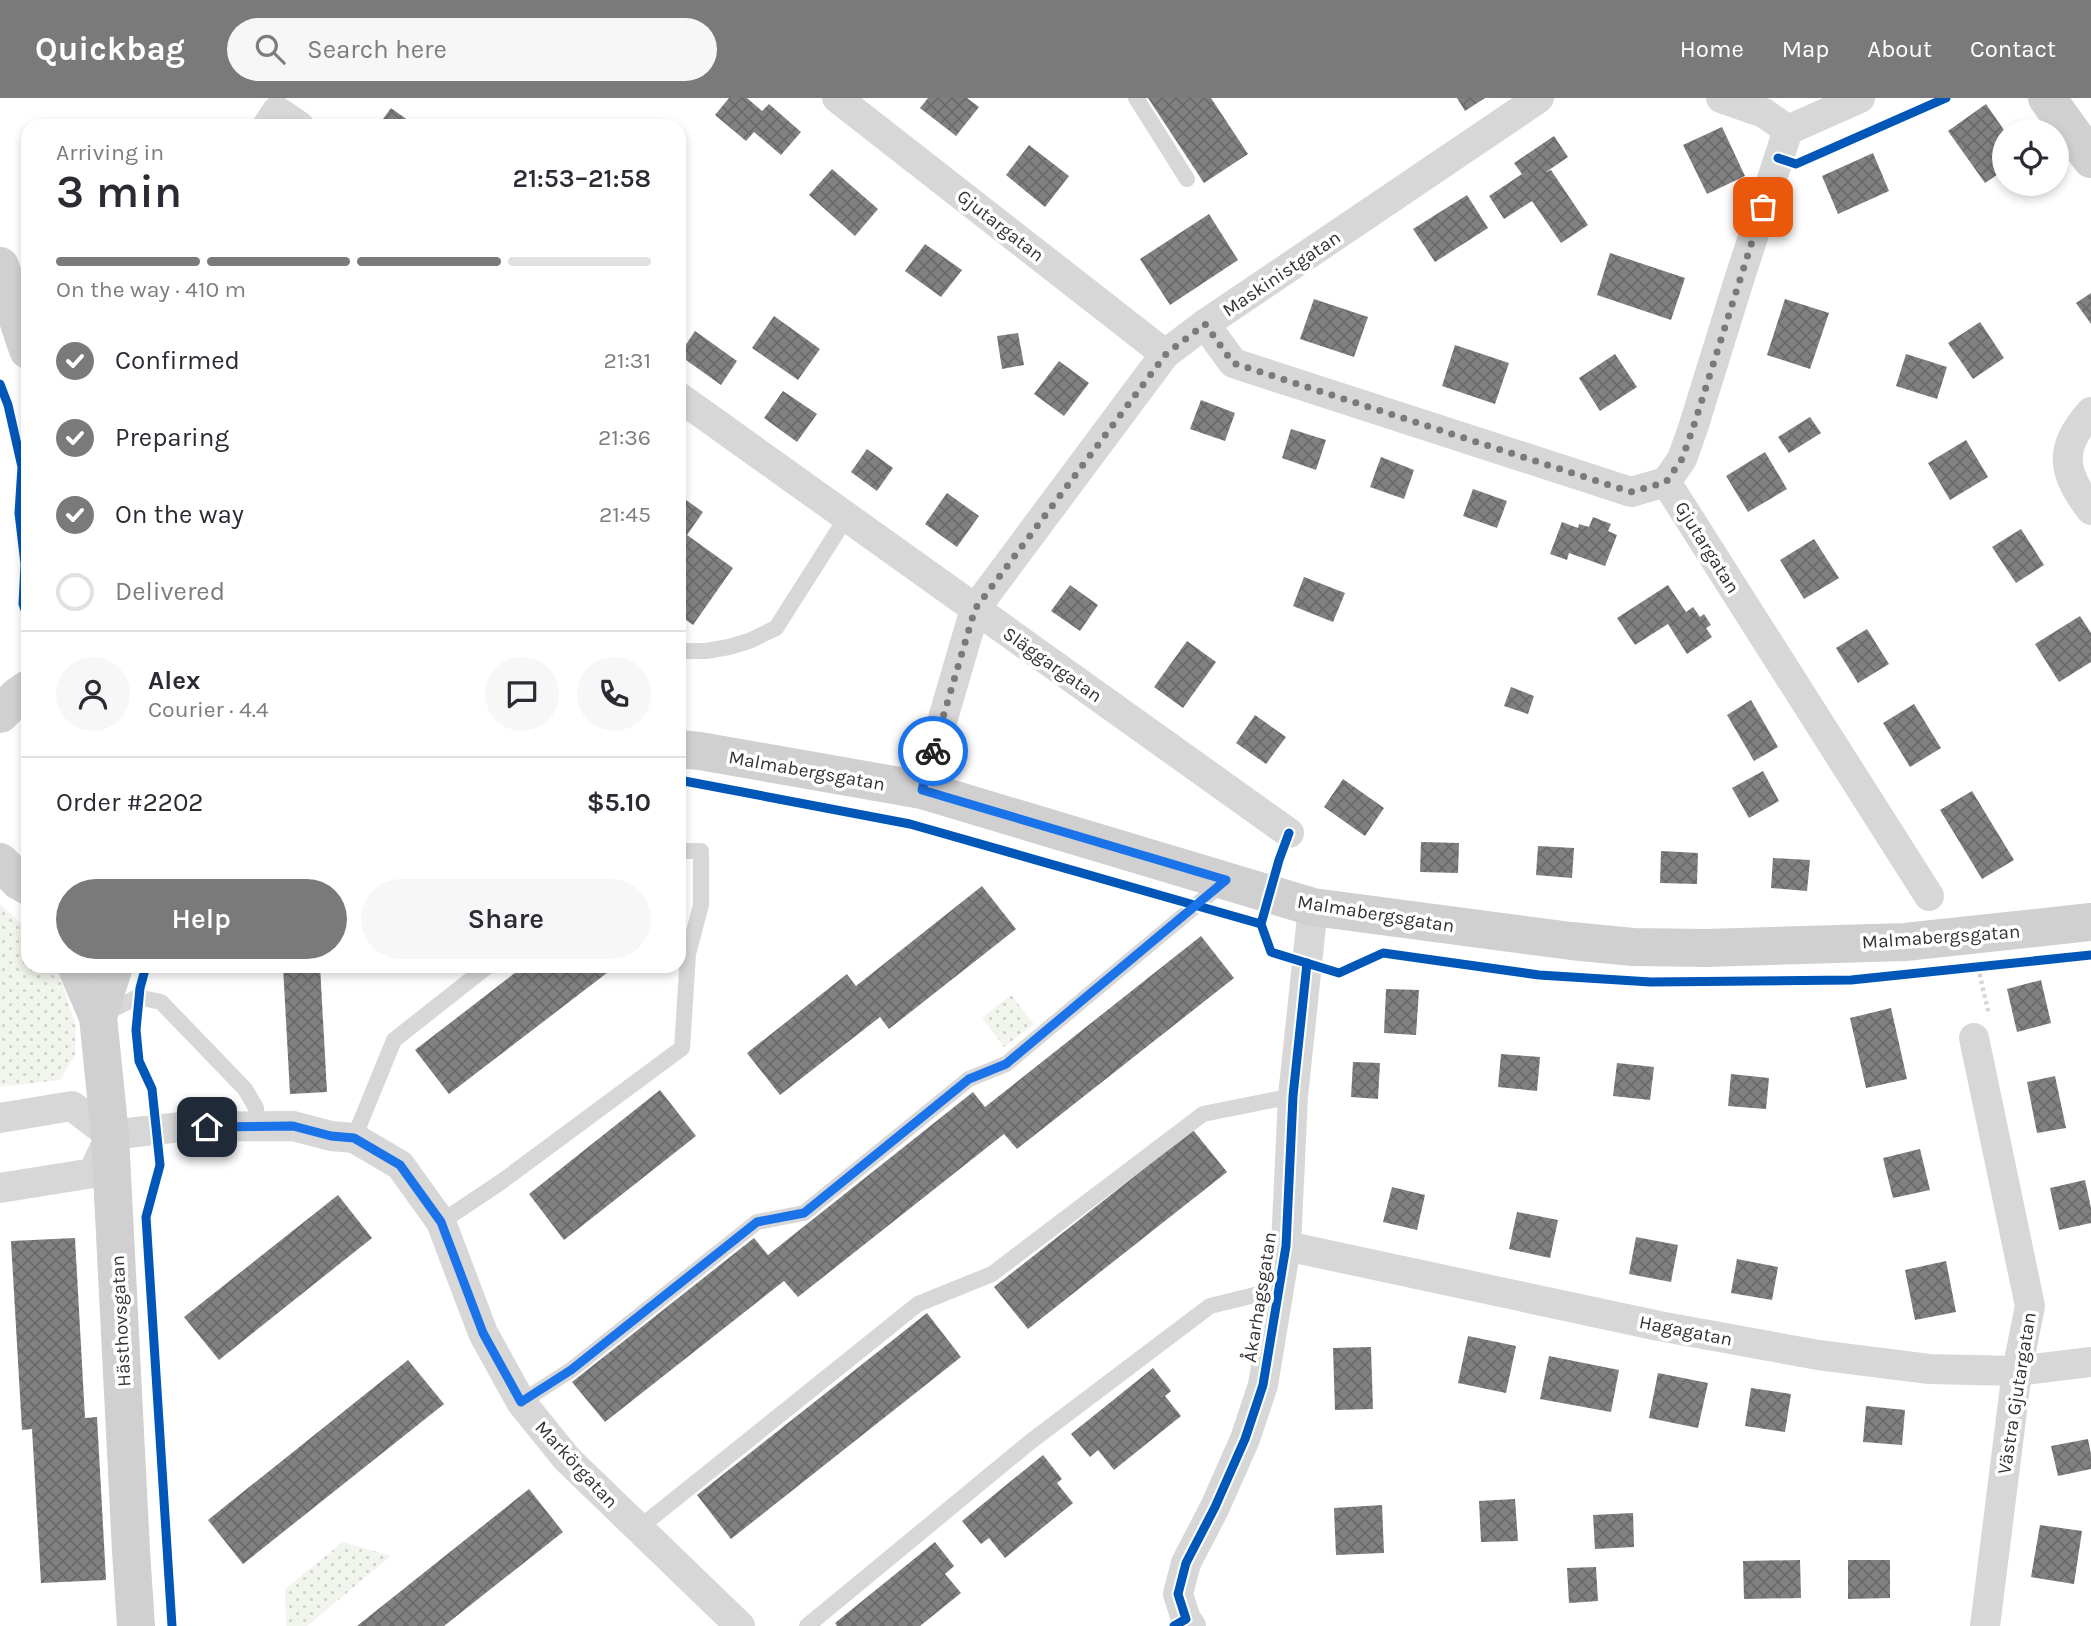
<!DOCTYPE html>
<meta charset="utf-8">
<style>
:root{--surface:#fff;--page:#f7f7f7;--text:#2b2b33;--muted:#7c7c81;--line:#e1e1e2;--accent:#7a7a7a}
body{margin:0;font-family:Karla,sans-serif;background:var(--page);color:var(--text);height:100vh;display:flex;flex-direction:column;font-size:26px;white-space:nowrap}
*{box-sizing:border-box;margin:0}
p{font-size:23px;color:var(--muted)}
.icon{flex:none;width:38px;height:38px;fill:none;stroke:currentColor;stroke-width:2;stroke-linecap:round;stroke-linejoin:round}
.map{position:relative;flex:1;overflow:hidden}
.side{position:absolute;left:21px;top:21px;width:665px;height:854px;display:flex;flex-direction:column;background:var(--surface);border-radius:21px;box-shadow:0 4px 10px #0003}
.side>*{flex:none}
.fabs{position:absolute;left:1992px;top:21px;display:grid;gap:14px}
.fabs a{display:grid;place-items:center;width:77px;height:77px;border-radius:50%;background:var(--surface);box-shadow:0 4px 10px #0003;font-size:35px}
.pin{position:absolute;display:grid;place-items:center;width:60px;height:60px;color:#fff;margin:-30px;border-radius:14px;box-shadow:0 4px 10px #0006}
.courier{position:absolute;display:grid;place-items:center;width:70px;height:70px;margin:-35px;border:5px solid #1a73e8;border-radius:50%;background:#fff;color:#222;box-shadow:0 2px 9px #0007}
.overview em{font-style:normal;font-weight:600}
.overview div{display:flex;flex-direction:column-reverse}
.overview{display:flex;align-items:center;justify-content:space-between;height:119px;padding:0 35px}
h1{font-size:46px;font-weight:600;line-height:52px}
.bar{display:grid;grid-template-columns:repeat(4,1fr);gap:10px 7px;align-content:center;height:84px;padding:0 35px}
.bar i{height:9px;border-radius:5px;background:var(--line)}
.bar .current{background:var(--accent)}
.bar p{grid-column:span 4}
.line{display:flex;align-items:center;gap:18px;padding:0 35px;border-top:2px solid var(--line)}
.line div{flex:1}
.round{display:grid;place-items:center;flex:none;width:74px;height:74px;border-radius:37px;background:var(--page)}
ol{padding:0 35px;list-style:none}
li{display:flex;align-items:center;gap:21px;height:77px}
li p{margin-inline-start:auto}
li .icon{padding:7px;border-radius:50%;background:var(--accent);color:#fff;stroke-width:4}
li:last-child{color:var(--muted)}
li i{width:38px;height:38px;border:4px solid var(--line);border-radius:50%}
.primary-button{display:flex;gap:14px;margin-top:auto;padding:14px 35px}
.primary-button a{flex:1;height:80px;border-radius:42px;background:var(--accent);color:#fff;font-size:28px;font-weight:600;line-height:80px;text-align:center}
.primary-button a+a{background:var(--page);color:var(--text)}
header{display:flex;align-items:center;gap:42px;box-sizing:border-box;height:98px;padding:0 35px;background:var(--accent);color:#fff}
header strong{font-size:33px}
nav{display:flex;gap:38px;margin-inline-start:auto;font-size:24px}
.search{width:490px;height:63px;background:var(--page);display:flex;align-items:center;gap:18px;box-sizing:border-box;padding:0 24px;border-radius:38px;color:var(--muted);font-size:26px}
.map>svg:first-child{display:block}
</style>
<header>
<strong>Quickbag</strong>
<div class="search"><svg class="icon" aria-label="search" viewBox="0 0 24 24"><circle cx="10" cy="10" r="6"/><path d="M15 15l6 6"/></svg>Search here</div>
<nav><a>Home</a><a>Map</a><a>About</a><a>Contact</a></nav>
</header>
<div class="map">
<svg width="2091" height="1528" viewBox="0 0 2091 1528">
<defs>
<pattern id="grass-dots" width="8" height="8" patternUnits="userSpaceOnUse" patternTransform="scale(1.75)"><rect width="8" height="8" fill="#f1f5ed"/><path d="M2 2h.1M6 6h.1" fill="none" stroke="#cfd2cc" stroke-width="1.8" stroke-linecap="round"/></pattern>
<pattern id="building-cross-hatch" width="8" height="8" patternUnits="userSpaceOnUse" patternTransform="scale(1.75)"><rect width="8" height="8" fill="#818181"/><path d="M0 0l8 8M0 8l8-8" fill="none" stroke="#6a6a6a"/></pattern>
</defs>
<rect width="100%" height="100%" fill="#fff"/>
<!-- grass -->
<g fill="url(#grass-dots)">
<path d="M 0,806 L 28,832 L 28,868 L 55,868 L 59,876 L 76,928 L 75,957 L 60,982 L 0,989 Z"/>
<path d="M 1011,897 L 1034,926 L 1004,949 L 982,920 Z"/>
<path d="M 343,1444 L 391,1458 L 307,1528 L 286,1528 L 285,1491 Z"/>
</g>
<!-- building -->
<g fill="url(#building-cross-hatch)">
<path d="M 729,0 L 747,0 L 762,13 L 769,6 L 801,34 L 781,57 L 754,34 L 746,43 L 715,17 Z"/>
<path d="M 928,0 L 967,0 L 979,9 L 956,38 L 920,10 Z"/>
<path d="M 1148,0 L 1211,0 L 1248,56 L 1204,85 Z"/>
<path d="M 1457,0 L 1485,0 L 1465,13 Z"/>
<path d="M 1986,6 L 2004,32 L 2004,72 L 1985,85 L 1948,33 Z"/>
<path d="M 391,10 L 416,28 L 378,28 Z"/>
<path d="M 1722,29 L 1745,78 L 1707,96 L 1683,47 Z"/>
<path d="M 1554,38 L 1568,59 L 1546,74 L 1551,72 L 1588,127 L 1561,145 L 1532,103 L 1504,121 L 1489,98 L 1522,76 L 1514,65 Z"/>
<path d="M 1029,47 L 1069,78 L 1045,109 L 1006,77 Z"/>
<path d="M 1873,55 L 1889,93 L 1838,116 L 1822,78 Z"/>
<path d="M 832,71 L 878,111 L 855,138 L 809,97 Z"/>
<path d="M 1467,97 L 1488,130 L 1435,164 L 1413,131 Z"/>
<path d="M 1209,116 L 1238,162 L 1170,207 L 1140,161 Z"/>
<path d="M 925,146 L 962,172 L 941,199 L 905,173 Z"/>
<path d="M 1610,155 L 1685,180 L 1671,222 L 1597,197 Z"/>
<path d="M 2091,195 L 2091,226 L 2076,205 Z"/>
<path d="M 1314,201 L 1368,219 L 1354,259 L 1300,241 Z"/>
<path d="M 1785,201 L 1829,215 L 1810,271 L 1767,257 Z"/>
<path d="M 774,218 L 820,251 L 798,282 L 752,250 Z"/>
<path d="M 1980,224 L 2004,260 L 1973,281 L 1948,245 Z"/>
<path d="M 695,233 L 737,263 L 721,287 L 679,257 Z"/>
<path d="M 1018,235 L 1024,267 L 1002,271 L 997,238 Z"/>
<path d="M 1455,247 L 1509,265 L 1495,306 L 1442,288 Z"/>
<path d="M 1615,256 L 1637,289 L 1600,313 L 1579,280 Z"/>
<path d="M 1906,256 L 1947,269 L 1937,301 L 1896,288 Z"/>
<path d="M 1059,263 L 1089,285 L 1064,318 L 1034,296 Z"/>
<path d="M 783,293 L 817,316 L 797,344 L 764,320 Z"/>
<path d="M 1201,302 L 1235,315 L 1225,343 L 1190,331 Z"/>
<path d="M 1810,319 L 1821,335 L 1789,355 L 1778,339 Z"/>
<path d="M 1291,331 L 1326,342 L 1316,372 L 1282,360 Z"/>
<path d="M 1966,342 L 1988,379 L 1950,402 L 1928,365 Z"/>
<path d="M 867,351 L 893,370 L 877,393 L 851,374 Z"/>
<path d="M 1765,354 L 1787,391 L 1748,414 L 1726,378 Z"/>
<path d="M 1381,359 L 1414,372 L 1404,401 L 1370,389 Z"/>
<path d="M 1473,391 L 1507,403 L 1497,430 L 1463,418 Z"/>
<path d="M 947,395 L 979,418 L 957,449 L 925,426 Z"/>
<path d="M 679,397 L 703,414 L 687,437 L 733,470 L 693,527 L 679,517 Z"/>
<path d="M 1593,419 L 1611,426 L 1608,433 L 1617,437 L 1605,468 L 1569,455 L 1567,462 L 1550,456 L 1562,424 L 1578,430 L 1579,426 L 1589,429 Z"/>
<path d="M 2021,431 L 2044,467 L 2016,485 L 1992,449 Z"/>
<path d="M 1814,441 L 1839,480 L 1804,501 L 1780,462 Z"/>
<path d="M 1304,479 L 1345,495 L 1333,524 L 1293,508 Z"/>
<path d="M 1070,487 L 1098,507 L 1080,533 L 1051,513 Z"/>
<path d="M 1668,487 L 1686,514 L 1693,509 L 1700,519 L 1704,516 L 1711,527 L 1706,530 L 1712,539 L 1687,556 L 1668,526 L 1635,547 L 1617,520 Z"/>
<path d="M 2080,518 L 2091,535 L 2091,564 L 2059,584 L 2035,546 Z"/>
<path d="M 1867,531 L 1889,566 L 1858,585 L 1836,550 Z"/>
<path d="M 1187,543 L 1216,564 L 1183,610 L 1154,589 Z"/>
<path d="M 1511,589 L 1534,598 L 1528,616 L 1504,608 Z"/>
<path d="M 1751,602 L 1778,649 L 1754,663 L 1727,617 Z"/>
<path d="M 1914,606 L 1941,650 L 1910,669 L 1883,625 Z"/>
<path d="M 1255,617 L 1286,639 L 1266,666 L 1236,645 Z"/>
<path d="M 1763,673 L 1779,703 L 1749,720 L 1732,690 Z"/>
<path d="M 1343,681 L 1384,710 L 1365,738 L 1324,709 Z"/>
<path d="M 1972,693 L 2014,762 L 1982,781 L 1940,712 Z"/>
<path d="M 1421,744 L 1459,745 L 1458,775 L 1420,774 Z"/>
<path d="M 1538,748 L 1574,750 L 1572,780 L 1536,777 Z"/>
<path d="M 1661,753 L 1698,755 L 1697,786 L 1660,785 Z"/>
<path d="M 1773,760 L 1810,762 L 1807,793 L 1771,790 Z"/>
<path d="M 982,788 L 1016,831 L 889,931 L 880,919 L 780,997 L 747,955 L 847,876 L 856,888 Z"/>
<path d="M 1201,838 L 1234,880 L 1017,1051 L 1004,1036 L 798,1199 L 784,1183 L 605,1324 L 572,1284 L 754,1140 L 768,1157 L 973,994 L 985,1009 Z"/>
<path d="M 283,868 L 320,868 L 327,994 L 290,996 Z"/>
<path d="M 524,868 L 616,868 L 449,996 L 415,952 Z"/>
<path d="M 2041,882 L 2051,925 L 2017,934 L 2007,891 Z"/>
<path d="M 1386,891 L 1419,892 L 1416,937 L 1384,935 Z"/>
<path d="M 1891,910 L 1907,981 L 1866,990 L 1850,920 Z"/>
<path d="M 1501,956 L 1540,959 L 1537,993 L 1498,989 Z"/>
<path d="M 1353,964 L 1380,965 L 1378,1001 L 1351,999 Z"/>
<path d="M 1617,965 L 1654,969 L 1650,1002 L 1613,998 Z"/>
<path d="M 1731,976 L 1769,980 L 1766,1011 L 1728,1008 Z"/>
<path d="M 2055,978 L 2066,1030 L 2037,1035 L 2027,984 Z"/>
<path d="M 660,992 L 696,1038 L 564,1142 L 529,1096 Z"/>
<path d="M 1193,1032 L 1227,1074 L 1028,1231 L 994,1189 Z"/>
<path d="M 1920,1051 L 1930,1092 L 1893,1100 L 1883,1060 Z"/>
<path d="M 2085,1082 L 2091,1110 L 2091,1125 L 2059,1132 L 2050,1090 Z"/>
<path d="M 1392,1089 L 1425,1097 L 1417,1132 L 1383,1124 Z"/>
<path d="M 338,1097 L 372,1140 L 219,1262 L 184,1219 Z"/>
<path d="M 1517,1114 L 1558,1122 L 1550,1160 L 1509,1151 Z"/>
<path d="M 1636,1139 L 1678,1147 L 1671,1184 L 1629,1176 Z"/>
<path d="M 75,1140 L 85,1320 L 97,1319 L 106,1482 L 41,1485 L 32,1331 L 22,1332 L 11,1143 Z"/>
<path d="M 1737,1161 L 1778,1169 L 1772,1202 L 1731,1195 Z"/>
<path d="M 1946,1163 L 1956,1214 L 1915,1222 L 1905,1172 Z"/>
<path d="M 927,1215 L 961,1259 L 731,1441 L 697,1397 Z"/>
<path d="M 1468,1238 L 1516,1248 L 1506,1295 L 1458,1285 Z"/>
<path d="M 1371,1249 L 1373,1311 L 1335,1312 L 1333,1250 Z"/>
<path d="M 1549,1258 L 1619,1272 L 1611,1314 L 1540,1301 Z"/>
<path d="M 408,1262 L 444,1306 L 243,1466 L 208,1422 Z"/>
<path d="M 1153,1270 L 1171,1293 L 1165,1298 L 1181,1318 L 1114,1372 L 1098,1352 L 1090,1359 L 1071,1336 Z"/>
<path d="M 1658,1275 L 1708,1285 L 1698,1330 L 1649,1320 Z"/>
<path d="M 1751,1290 L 1791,1296 L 1785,1334 L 1745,1328 Z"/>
<path d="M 1866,1308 L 1905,1312 L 1902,1347 L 1863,1344 Z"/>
<path d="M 2088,1341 L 2091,1356 L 2091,1371 L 2058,1378 L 2051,1348 Z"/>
<path d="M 1043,1357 L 1062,1381 L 1057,1385 L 1073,1405 L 1005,1460 L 989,1440 L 981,1446 L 962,1423 Z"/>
<path d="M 529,1391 L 563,1434 L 444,1528 L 357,1528 Z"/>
<path d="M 1515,1401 L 1518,1443 L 1481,1444 L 1479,1403 Z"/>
<path d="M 1382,1407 L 1384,1455 L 1336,1457 L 1334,1410 Z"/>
<path d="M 1633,1415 L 1634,1449 L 1595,1451 L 1593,1417 Z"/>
<path d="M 2040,1427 L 2082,1433 L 2074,1486 L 2031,1479 Z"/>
<path d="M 935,1444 L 954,1468 L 945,1476 L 961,1495 L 920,1528 L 837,1528 L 835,1525 Z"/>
<path d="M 1800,1462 L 1801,1500 L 1744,1501 L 1743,1463 Z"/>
<path d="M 1848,1462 L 1890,1462 L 1890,1500 L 1848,1501 Z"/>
<path d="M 1596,1469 L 1598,1503 L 1569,1505 L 1567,1470 Z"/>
</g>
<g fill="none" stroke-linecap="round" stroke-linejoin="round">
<!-- path -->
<path stroke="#d6d6d6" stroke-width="4.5" stroke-dasharray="3.5 3.5" stroke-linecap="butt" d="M 1978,869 L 1989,917"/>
<!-- lane -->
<g stroke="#d7d7d7" stroke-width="16">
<path d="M 1136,0 L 1187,81"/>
<path d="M 679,553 L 706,553 L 729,549 L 749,543 L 776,530 L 846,420"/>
<path d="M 103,916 L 138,899 L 161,904 L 245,991 L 256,1010 L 257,1029"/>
<path d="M 354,1040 L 394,942 L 488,868"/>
<path d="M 441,1124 L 501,1084 L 682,950 L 688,856 L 701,807 L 701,753 L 679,753"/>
<path d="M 521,1304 L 571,1272 L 757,1124 L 804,1115 L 969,981 L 1006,966 L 1224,784"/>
<path d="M 639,1430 L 918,1206 L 992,1176 L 1203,1016 L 1293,998"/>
<path d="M 807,1528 L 1030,1344 L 1210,1208 L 1279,1191"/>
</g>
<!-- street -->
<g stroke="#d7d7d7" stroke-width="30">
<path d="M 837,0 L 1165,256"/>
<path d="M 1721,0 L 1764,15 L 1788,32 L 1860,0"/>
<path d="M 267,28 L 277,13 L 299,28"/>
<path d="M 1205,226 L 1233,265 L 1631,394 L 1666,384"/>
<path d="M 679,299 L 1289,735"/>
<path d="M 2091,314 C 2058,350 2062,374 2091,412"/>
<path d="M 1666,384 L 1929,798"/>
<path d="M 1666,384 L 1682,361 L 1693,330 L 1739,182 L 1788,32"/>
<path d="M 922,692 L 975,511 L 1165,256 L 1205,226 L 1539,0"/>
<path d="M 1974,940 L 2030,1208 L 2017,1273 L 1985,1528"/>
<path d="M 0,1020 L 72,1008 L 110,1037"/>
<path d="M 110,1037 L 181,1029 L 293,1028 L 331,1038 L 354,1040 L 400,1067 L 441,1124 L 483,1235 L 521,1304 L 567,1361 L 740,1528"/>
<path d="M 0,1090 L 93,1075 L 110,1038"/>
<path d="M 1286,1148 L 1659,1228 L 1818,1257 L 1929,1271 L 2017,1273 L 2091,1264"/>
<path d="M 1191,1528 L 1186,1521 L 1178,1496 L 1186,1465 L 1215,1409 L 1245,1341 L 1263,1287 L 1286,1148 L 1293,998 L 1313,809"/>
</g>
<!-- secondary -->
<g stroke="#d0d0d0" stroke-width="38">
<path d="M 2047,0 L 2091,61"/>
<path d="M 0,168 L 28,252"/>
<path d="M 0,616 L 18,598 L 28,591"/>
<path d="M 679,651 L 700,653 L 922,692 L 1313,809 L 1571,843 L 1633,849 L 1706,850 L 1905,844 L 2091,824"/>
<path d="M 0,764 L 19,783 L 28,788"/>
<path d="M 76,868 L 98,919 L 110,1037 L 131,1453 L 136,1528"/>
<path d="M 98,919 L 114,868"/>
</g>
<defs>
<g id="cycleway">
<path d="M 1778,60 L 1796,66 L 1946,0"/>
<path d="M 0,286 L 8,307 L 22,369 L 19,415 L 25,466 L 23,506 L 28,520"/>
<path d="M 679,682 L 910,726 L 1261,826"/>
<path d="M 1289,735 L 1279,762 L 1261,826 L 1271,854 L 1339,875 L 1383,855 L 1539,877 L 1651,884 L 1851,882 L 2091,857"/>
<path d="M 146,868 L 140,890 L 136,932 L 139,963 L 152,991 L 160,1067 L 146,1119 L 172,1528"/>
<path d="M 1174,1528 L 1186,1521 L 1178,1496 L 1186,1465 L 1215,1409 L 1245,1341 L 1263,1287 L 1286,1148 L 1293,998 L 1307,865"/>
</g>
</defs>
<!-- cycleway casing -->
<use href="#cycleway" stroke="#fff" stroke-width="13"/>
<!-- cycleway -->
<use href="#cycleway" stroke="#0057b8" stroke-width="9"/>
</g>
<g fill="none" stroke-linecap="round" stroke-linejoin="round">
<!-- done -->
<path stroke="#7a7a7a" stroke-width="7" stroke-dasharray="0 12.6" d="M 933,653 L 975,511 L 1166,256 L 1205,226 L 1233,265 L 1631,394 L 1666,384 L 1682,361 L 1693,330 L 1763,109"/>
<!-- route -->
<path stroke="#1a73e8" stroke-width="9" d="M 207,1029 L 293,1028 L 331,1038 L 354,1040 L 400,1067 L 441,1124 L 483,1235 L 521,1304 L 571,1272 L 757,1124 L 804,1115 L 969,981 L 1006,966 L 1226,782 L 922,692 L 933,653"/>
</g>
<g text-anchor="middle" stroke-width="7" stroke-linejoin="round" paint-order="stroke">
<!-- street labels -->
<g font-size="19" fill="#333" stroke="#fff">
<text transform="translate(1001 127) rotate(38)" y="7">Gjutargatan</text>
<text transform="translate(1281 175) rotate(-34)" y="7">Maskinistgatan</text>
<text transform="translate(1708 449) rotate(58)" y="7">Gjutargatan</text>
<text transform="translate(1053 566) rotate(35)" y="7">Släggargatan</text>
<text transform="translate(807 672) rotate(10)" y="7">Malmabergsgatan</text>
<text transform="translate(1376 815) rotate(9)" y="7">Malmabergsgatan</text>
<text transform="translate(1941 838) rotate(-4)" y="7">Malmabergsgatan</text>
<text transform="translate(1259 1199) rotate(-81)" y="7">Åkarhagsgatan</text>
<text transform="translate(120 1223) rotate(-93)" y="7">Hästhovsgatan</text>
<text transform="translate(1686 1232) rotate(11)" y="7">Hagagatan</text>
<text transform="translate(2016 1295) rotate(-81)" y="7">Västra Gjutargatan</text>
<text transform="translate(577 1366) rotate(47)" y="7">Markörgatan</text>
</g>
</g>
</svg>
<div class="fabs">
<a><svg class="icon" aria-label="locate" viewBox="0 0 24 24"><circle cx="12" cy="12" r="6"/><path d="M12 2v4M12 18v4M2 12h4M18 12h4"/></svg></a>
</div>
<div class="pin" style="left:1763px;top:109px;background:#ea580c"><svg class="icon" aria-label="bag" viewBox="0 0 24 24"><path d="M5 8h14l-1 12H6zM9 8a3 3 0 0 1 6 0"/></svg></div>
<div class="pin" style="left:207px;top:1029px;background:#1f2937"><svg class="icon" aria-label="home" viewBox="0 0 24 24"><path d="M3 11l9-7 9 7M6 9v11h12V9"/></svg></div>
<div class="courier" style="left:933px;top:653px"><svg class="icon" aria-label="bike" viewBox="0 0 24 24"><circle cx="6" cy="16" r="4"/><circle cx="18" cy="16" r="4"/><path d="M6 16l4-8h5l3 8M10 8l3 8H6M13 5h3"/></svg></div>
<section class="side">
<div class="overview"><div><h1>3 min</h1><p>Arriving in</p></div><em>21:53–21:58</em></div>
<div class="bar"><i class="current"></i><i class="current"></i><i class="current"></i><i></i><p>On the way · 410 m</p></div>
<ol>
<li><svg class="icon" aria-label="check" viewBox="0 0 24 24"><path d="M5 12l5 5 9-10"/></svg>Confirmed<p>21:31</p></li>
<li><svg class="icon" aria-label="check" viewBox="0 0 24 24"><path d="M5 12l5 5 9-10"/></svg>Preparing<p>21:36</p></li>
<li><svg class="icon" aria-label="check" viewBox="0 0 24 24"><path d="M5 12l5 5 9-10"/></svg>On the way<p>21:45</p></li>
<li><i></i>Delivered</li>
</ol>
<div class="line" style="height:126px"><a class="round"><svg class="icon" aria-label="person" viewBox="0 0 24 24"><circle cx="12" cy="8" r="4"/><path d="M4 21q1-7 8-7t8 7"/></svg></a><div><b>Alex</b><p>Courier · 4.4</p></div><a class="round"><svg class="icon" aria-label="chat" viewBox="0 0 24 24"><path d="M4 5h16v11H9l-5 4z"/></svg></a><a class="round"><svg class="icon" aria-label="phone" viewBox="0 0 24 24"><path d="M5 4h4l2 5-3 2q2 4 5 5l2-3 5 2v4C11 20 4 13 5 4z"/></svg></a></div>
<div class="line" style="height:91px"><div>Order #2202</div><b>$5.10</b></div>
<div class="primary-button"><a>Help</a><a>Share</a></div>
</section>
</div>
